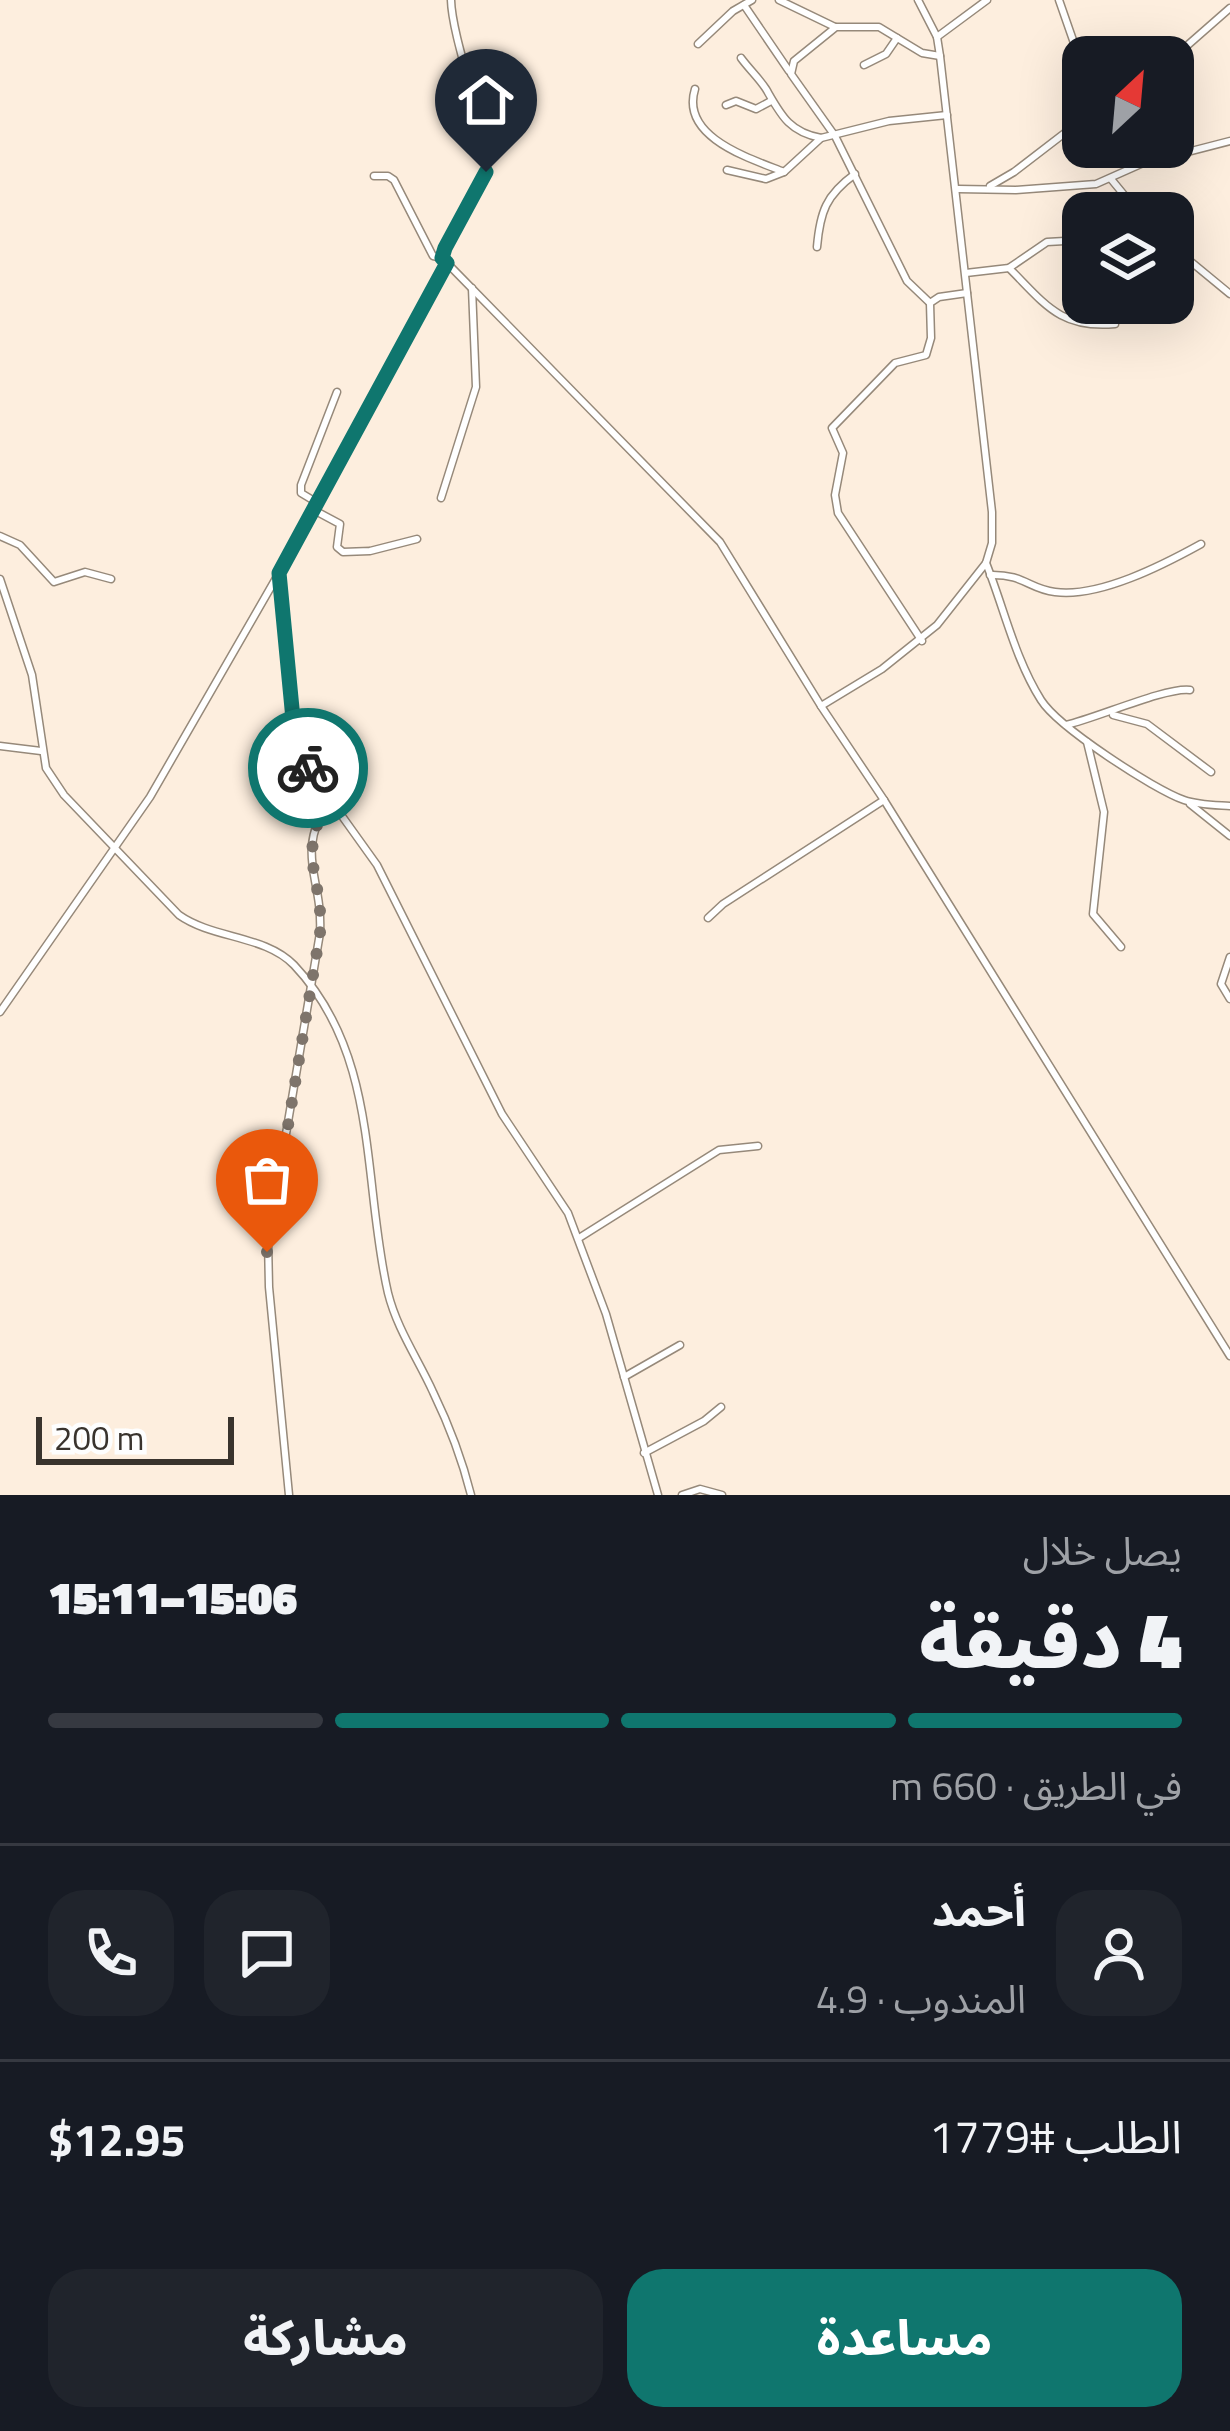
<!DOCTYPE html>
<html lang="ar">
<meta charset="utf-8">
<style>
:root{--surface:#171b24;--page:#20242c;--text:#f1f3f6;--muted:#9ea1a6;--line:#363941;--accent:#0f766e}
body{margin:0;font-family:"Titillium Web","Noto Sans Arabic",sans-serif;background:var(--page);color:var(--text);direction:rtl;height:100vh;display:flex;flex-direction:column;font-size:45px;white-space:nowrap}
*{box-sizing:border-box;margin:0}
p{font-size:39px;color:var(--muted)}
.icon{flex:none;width:66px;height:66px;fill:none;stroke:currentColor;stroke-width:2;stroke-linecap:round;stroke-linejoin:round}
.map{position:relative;height:1495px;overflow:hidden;direction:ltr}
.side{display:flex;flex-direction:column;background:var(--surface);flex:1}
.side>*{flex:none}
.needle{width:78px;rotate:26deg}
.controls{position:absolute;left:1062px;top:36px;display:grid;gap:24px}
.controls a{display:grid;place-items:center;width:132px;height:132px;border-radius:24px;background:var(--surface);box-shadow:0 12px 48px #0002;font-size:60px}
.scale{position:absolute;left:36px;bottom:30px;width:198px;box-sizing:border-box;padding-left:12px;border:6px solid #39332d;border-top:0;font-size:33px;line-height:42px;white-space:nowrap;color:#39332d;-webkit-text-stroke:9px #fefefe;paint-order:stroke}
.pin{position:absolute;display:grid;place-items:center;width:102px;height:102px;color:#fff;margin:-123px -51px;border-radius:50% 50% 50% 0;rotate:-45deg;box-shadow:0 0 12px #0007}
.pin .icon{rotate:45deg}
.courier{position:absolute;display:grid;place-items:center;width:120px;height:120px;margin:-60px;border:9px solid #0f766e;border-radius:50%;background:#fff;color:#222;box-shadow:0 3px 15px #0007}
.head em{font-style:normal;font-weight:800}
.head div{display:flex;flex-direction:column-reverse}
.head{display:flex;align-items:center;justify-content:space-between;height:204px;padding:0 48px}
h1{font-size:78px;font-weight:800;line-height:90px}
.bar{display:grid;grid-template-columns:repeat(4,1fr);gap:18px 12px;align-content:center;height:144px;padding:0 48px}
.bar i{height:15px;border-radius:9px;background:var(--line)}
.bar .on{background:var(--accent)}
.bar p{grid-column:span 4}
.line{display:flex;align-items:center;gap:30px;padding:0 48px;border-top:3px solid var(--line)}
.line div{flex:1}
.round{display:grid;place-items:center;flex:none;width:126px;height:126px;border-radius:36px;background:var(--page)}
.action{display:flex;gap:24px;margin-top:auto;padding:24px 48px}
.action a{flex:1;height:138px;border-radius:36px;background:var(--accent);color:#fff;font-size:48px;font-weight:800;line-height:138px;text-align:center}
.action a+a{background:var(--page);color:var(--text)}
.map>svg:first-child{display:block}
</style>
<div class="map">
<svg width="1230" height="1495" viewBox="0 0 1230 1495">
<rect width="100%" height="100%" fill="#fdeede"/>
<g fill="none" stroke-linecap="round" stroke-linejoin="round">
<defs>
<g id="minor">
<path d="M 779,0 L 835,27"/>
<path d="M 1059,0 L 1074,43 L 1069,130"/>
<path d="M 744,5 L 789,71"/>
<path d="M 937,37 L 987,0"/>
<path d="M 698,44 L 733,11 L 752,0"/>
<path d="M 741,58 C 749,69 759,78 766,89 C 781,115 789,132 821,138"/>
<path d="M 1173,58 L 1230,8"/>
<path d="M 864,65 L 886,54 L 897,38"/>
<path d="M 695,89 C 680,137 749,158 784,172 L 821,138 L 889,121 L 947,115"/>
<path d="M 726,105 L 736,101 L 756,109 L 771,101"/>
<path d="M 727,170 L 766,179 L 784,172"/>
<path d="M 374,176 L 388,176 L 394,180 L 433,256 L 443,258"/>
<path d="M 1111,179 L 1139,213"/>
<path d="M 990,186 L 1014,172 L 1083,119"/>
<path d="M 958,189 L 1016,190 L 1096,184 L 1141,164 L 1230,141"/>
<path d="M 817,247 C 820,212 826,195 855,174"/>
<path d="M 1173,247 L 1230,294"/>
<path d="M 447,263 L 443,258 L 445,247 C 458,223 477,199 486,173 C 494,147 452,43 451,0"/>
<path d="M 1009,268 C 1045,304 1060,329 1115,324"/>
<path d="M 966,273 L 1009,268 L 1047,242 L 1083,240"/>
<path d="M 930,303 L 907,281 L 835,136 L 791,74 L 794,61 L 836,27 L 879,27 L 922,53 L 940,56"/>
<path d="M 441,498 L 476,387 L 472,288"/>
<path d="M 316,502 L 301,493 L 301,485 L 337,392"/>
<path d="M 312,509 L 340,524 L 337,547 L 343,552 L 370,551 L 417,539"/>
<path d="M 0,536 L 20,545 L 54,582 L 85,572 L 111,579"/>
<path d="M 986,563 C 1004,608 1015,659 1041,700 C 1058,727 1153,789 1184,800 C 1198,805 1215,805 1230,806"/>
<path d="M 990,575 C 1024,574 1029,589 1055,592 C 1099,598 1163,565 1201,544"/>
<path d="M 922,641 L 838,513 L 835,495 L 843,453 L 832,428 L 895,363 L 926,355 L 931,338 L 930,303 L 939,297 L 967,293"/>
<path d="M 1113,715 L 1147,724 L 1211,772"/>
<path d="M 1066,725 C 1097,718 1166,687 1190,690"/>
<path d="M 1087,742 L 1104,812 L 1093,914 L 1121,947"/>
<path d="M 0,746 L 41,751"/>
<path d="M 1190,804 L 1230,836"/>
<path d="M 708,918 L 723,904 L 884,800"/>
<path d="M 1230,957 L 1221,984 L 1230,999"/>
<path d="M 579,1238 L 719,1150 L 758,1146"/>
<path d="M 624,1377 L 680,1345"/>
<path d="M 644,1453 L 704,1421 L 721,1407"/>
<path d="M 289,1495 L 269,1287 L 268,1240 L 320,933 C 323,875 294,858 329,799"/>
<path d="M 682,1495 L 700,1489 L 722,1495"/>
</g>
<g id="tertiary">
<path d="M 279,574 L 293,719 L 309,770 L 377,865 L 502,1114 L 568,1213 L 606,1314 L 658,1495"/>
<path d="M 0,579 L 32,675 L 46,768 L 64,795 L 179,915 C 213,939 265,935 294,965 C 380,1056 362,1181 388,1293 C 397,1329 418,1359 433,1392 C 449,1425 462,1459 471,1495"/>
<path d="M 821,706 L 884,800 L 1230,1356"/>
<path d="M 0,1012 L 150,797 L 279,573 L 447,263 L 720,542 L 821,706 L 882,669 L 937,625 L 986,563 L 992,543 L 992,512 L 940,56 L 937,37 L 918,0"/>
</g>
</defs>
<!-- minor casing -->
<use href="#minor" stroke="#96897a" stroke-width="9"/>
<!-- tertiary casing -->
<use href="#tertiary" stroke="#96897a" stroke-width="9"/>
<!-- minor -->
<use href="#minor" stroke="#fff" stroke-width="6"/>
<!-- tertiary -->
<use href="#tertiary" stroke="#fff" stroke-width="6"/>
</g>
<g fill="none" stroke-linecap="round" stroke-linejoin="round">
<!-- done -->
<path stroke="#7e746b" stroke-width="12" stroke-dasharray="0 21.6" d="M 267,1252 L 320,933 C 324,875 295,859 329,799 L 308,768"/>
<!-- route -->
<path stroke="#0f766e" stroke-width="15" d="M 308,768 L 293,719 L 279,573 L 447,263 L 442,258 L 445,248 L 486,172"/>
</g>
</svg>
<div class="controls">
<a><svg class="needle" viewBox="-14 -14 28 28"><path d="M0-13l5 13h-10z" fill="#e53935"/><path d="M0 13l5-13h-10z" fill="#9ea1a6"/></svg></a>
<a><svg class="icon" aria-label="layers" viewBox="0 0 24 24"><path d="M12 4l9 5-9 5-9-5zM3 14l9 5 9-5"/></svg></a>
</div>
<div class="scale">200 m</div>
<div class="pin" style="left:267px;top:1252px;background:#ea580c"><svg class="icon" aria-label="bag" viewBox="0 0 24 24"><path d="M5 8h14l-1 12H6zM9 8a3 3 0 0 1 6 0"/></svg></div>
<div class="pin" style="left:486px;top:172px;background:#1f2937"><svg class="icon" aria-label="home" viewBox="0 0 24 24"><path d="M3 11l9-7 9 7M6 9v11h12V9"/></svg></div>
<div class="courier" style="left:308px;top:768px"><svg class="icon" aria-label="bike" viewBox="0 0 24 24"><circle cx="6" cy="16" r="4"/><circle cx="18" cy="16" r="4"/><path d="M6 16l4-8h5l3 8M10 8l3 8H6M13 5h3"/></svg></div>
</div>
<section class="side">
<div class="head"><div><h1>4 دقيقة</h1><p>يصل خلال</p></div><em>15:06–15:11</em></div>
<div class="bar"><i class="on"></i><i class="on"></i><i class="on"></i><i></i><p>في الطريق · 660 m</p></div>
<div class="line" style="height:216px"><a class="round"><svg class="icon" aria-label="person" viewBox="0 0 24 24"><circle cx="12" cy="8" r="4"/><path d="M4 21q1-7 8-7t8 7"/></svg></a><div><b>أحمد</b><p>المندوب · 4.9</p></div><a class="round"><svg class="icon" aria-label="chat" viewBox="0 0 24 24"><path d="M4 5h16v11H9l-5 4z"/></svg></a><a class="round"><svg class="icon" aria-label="phone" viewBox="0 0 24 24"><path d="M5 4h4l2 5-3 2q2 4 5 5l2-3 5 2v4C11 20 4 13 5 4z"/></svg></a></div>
<div class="line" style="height:156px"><div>الطلب #1779</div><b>$12.95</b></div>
<div class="action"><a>مساعدة</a><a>مشاركة</a></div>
</section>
